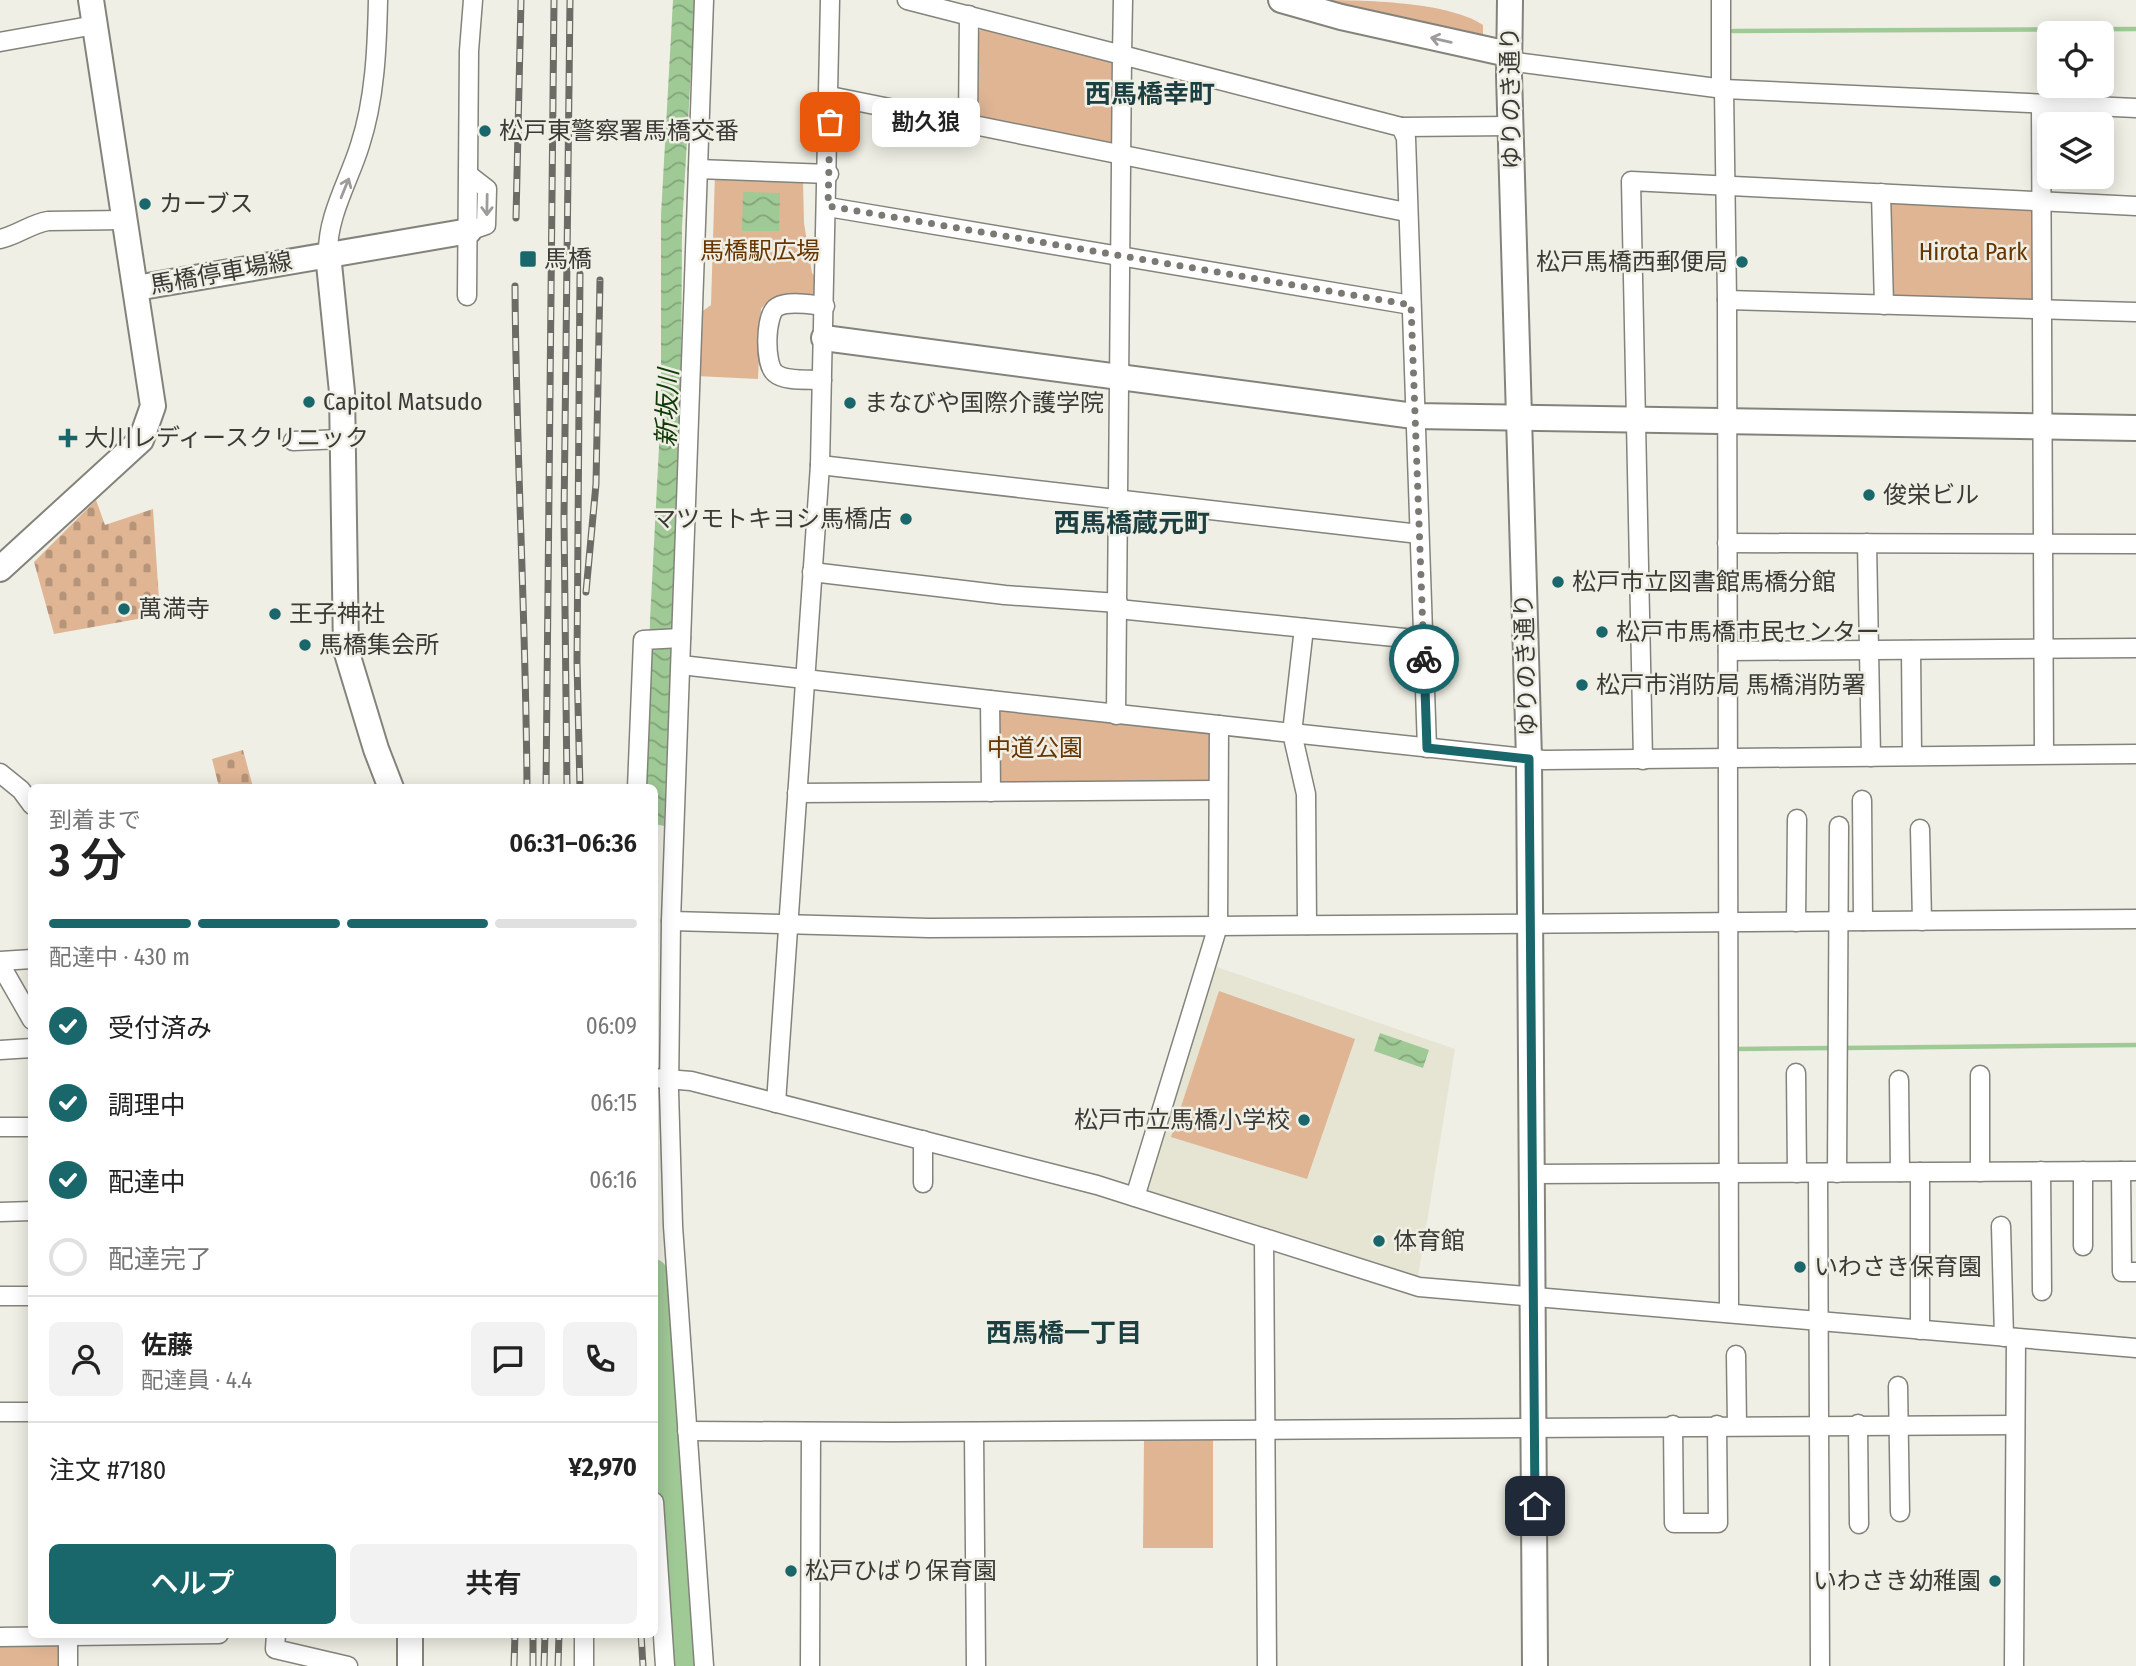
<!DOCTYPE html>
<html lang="ja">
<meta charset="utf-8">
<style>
:root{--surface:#fff;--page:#f2f2f2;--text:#222;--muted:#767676;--line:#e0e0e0;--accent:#19676b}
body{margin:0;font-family:"Fira Sans Condensed","Noto Sans JP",sans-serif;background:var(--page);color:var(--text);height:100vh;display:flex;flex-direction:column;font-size:26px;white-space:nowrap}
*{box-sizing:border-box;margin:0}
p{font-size:23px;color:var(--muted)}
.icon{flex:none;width:38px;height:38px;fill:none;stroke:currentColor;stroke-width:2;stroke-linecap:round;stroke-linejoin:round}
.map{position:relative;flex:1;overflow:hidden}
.panel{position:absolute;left:28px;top:784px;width:630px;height:854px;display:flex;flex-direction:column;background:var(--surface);border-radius:10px;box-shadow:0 4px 18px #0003}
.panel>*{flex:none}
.buttons{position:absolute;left:2037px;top:21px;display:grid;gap:14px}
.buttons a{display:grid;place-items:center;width:77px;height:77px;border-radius:10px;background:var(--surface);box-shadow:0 4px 18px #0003;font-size:35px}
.pin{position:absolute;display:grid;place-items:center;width:60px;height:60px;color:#fff;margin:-30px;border-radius:14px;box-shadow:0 4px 10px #0006}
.courier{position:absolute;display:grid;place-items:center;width:70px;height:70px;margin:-35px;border:5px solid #19676b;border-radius:50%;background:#fff;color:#222;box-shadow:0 2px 9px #0007}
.bubble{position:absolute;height:49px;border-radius:10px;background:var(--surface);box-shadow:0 4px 18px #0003;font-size:23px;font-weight:600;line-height:49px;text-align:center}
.headline em{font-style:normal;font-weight:600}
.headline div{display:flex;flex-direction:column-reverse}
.headline{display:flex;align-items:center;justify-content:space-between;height:119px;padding:0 21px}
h1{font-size:46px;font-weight:600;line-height:52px}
.bar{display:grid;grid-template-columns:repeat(4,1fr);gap:10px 7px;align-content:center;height:84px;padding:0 21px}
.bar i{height:9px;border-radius:5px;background:var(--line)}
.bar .selected{background:var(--accent)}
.bar p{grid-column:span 4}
.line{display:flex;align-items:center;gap:18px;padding:0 21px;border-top:2px solid var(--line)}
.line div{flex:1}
.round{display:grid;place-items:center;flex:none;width:74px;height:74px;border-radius:10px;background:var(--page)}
ol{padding:0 21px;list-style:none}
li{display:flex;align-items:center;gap:21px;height:77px}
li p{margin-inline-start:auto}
li .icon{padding:7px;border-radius:50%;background:var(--accent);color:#fff;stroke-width:4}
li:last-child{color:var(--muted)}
li i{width:38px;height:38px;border:4px solid var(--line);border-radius:50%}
.button{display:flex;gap:14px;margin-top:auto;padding:14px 21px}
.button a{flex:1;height:80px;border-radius:10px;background:var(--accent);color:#fff;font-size:28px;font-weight:600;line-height:80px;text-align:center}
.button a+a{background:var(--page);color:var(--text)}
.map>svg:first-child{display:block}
</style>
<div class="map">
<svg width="2136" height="1666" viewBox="0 0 2136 1666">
<defs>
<pattern id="cemetery-stones" width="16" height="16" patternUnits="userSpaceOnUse" patternTransform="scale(1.75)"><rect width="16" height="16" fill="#dfb594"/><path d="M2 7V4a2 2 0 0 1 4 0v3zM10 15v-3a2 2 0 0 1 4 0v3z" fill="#b6947a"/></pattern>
<pattern id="water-waves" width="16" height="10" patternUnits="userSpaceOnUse" patternTransform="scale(1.75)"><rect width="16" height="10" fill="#9fc995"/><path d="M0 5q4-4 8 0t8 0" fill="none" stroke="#83a47a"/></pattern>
</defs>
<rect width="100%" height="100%" fill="#f0efe5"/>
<!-- built -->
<path fill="#e6e5d4" d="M 1214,966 L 1455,1049 L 1418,1277 L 1143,1192 Z"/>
<!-- green -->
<g fill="#dfb594">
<path d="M 1307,0 C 1355,0 1445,0 1483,25 L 1483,34 L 1470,39 Z"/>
<path d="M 985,25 L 1108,58 L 1117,65 L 1116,138 L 1112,144 L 979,119 L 975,115 L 975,36 Z"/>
<path d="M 715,173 L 803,180 L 804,223 L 812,273 L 818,279 L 818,295 C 795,293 776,290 761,309 L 758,379 L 696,376 L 700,313 L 711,305 Z"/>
<path d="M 1888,202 L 2027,205 L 2036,215 L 2036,297 L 2030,303 L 1893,296 Z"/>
<path d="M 1005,708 L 1208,731 C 1216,743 1216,774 1207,785 L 1000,783 L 996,777 L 996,715 Z"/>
<path d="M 1219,991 L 1355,1039 L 1307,1179 L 1171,1137 Z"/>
<path d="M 1144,1440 L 1213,1440 L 1213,1548 L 1143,1548 Z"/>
<path d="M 0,1643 L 61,1644 L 61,1666 L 0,1666 Z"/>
</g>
<!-- cemetery -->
<g fill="url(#cemetery-stones)">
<path d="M 96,500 L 105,525 L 153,509 L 160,615 L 54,634 L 34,562 Z"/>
<path d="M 243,750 L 253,787 L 219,787 L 212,759 Z"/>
</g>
<!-- water -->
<g fill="url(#water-waves)">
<path d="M 673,0 L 695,0 L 682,227 L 681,419 L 664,826 L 655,824 L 654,788 L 646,788 L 650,620 L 661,409 L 661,215 Z"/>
<path d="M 743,192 L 780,193 L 779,231 L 742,231 Z"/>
<path d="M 1380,1033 L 1429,1050 L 1423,1068 L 1374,1051 Z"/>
</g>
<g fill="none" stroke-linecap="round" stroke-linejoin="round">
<!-- stream -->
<g stroke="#9fc995" stroke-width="4.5">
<path d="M 1733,31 L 2136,29"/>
<path d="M 1843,1048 L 2136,1045"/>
<path d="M 1737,1049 L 1834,1048"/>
</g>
<!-- river -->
<path stroke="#9fc995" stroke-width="26" d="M 654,1272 L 683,1666"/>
<defs>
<g id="street">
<path d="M 907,0 L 1122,55 L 1123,0"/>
<path d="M 0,42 L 95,25"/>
<path d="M 1508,61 L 1724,89 L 2136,108"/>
<path d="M 1721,88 L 1721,0"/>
<path d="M 1724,89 L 1727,300 L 1729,1313"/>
<path d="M 830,96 L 1406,212"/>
<path d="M 2041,104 L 2044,754"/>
<path d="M 968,124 L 969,15"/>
<path d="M 1401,127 L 1511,126"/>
<path d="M 698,169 L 829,174"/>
<path d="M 1881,193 L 1884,305"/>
<path d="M 828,207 L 1411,305"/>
<path d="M 469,231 L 486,225 L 487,189 L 469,175"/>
<path d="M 0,239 C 18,235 30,224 48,221 L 124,220"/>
<path d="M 328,254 C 327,216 349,181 360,145 C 375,99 377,48 378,0"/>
<path d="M 467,296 L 469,51 L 473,0"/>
<path d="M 1727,300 L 2136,312"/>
<path d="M 822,380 C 809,379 785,382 775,373 C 764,364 765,314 777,307 C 789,300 812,305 825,306"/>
<path d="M 293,441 L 343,439"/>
<path d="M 820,465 L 1419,534"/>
<path d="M 1727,543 L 2136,544"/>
<path d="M 1867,543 L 1871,757"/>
<path d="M 812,572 L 1005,595 L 1118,603"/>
<path d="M 1118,609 L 1424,640"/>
<path d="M 1304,628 L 1292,733 L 1544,760 L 2136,754"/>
<path d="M 1911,650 L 1912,755"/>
<path d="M 1728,651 L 2136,648"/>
<path d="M 681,665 L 990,700"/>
<path d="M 1116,715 L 1122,55 L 1401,127 L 1406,138 L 1427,748"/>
<path d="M 1219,725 L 1218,926 L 2136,919"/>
<path d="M 1643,760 L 1631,181 L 2136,206"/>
<path d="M 0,773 L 21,790 L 32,805"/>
<path d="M 637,788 L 643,640 L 681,638"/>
<path d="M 991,792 L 990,700 L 1292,733 L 1306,794 L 1307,925"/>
<path d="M 797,793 L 1218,790"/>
<path d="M 1862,800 L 1863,921"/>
<path d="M 1920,829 L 1922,921"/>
<path d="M 671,921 L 929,928 L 1218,926 L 1135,1197"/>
<path d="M 1796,922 L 1797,819"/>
<path d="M 0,961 L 32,959"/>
<path d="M 0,964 L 32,1020"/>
<path d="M 0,1050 L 32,1048"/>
<path d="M 1796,1073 L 1797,1173"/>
<path d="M 1980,1075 L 1980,1172"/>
<path d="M 654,1078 L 691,1081 L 1097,1185 L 1419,1287 L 2136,1348"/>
<path d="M 1899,1080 L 1900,1172"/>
<path d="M 776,1103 L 820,465 L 830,0"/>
<path d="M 0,1127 L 32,1127"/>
<path d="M 923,1140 L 923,1183"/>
<path d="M 2041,1171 L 2042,1291"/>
<path d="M 2121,1171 L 2122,1272 L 2136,1272"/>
<path d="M 1818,1173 L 1820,1666"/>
<path d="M 1837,1173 L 1839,826"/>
<path d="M 1532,1174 L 2136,1171"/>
<path d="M 0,1212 L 32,1211"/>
<path d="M 2001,1226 L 2004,1337"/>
<path d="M 1264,1238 L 1267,1666"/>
<path d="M 2083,1246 L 2083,1171"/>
<path d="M 0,1296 L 32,1296"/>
<path d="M 1920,1330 L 1920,1172"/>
<path d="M 1736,1355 L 1737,1425"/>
<path d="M 1898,1386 L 1900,1512"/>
<path d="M 0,1412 L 32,1412"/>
<path d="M 1858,1424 L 1859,1524"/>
<path d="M 1673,1425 L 1674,1523 L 1718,1523 L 1717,1425"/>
<path d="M 687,1431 L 892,1432 L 2015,1425"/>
<path d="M 974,1432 L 976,1666"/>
<path d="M 654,1502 L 665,1666"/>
<path d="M 68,1634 L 68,1666"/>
<path d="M 276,1634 L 275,1649 L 348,1666"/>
<path d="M 584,1634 L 584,1666"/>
<path d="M 0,1637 L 219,1634"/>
<path d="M 704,1666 L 673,1226 L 669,1091 L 671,921 L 704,0"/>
<path d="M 810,1666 L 811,1432"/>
<path d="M 2014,1666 L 2016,1338"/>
</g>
<g id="secondary">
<path d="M 1281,0 L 1341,17 L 1508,54"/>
<path d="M 1510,0 L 1509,75 L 1529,759 L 1535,1666"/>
<path d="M 328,254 L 342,392 L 346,650 L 376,749 L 391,788"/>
<path d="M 136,288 L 469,231"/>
<path d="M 824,338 L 1414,416 L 2136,428"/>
<path d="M 0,569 L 141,440 L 153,406 L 91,0"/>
<path d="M 410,1666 L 410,1634"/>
</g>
</defs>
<!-- street casing -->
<use href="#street" stroke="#84837b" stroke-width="21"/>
<!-- secondary casing -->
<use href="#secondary" stroke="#84837b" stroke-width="28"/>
<!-- street -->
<use href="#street" stroke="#fff" stroke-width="18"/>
<!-- secondary -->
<use href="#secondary" stroke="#fff" stroke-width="24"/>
<defs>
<g id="rail">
<path d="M 516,218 L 521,0"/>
<path d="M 580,274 L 577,662 L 580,788"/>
<path d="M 515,286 C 516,453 526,620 527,788"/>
<path d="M 586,592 L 596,484 L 600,280"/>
<path d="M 546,788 L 554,0"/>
<path d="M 567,788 L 564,518 L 570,0"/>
<path d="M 641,1634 L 643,1666"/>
<path d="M 514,1666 L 515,1634"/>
<path d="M 533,1666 L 533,1634"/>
<path d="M 544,1666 L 545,1634"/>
<path d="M 558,1666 L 559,1634"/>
</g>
</defs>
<!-- rail casing -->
<use href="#rail" stroke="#6c6b65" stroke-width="7"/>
<!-- rail -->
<use href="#rail" stroke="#f0efe5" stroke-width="4.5" stroke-dasharray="13" stroke-linecap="butt"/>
</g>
<!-- one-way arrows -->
<defs><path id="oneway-shaft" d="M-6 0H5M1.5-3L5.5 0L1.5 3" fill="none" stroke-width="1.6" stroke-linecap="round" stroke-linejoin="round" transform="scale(1.75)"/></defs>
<g stroke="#9d9c9a">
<use href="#oneway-shaft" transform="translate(1441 40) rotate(-167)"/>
<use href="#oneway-shaft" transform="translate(345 188) rotate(-68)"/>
<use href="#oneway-shaft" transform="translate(487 205) rotate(91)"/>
</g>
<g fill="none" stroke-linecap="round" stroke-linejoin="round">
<!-- done -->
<path stroke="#7a7973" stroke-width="7" stroke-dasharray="0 12.6" d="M 830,122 L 828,206 L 1411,305 L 1424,659"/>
<!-- route -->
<path stroke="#19676b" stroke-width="9" d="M 1424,659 L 1427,748 L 1529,759 L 1535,1506"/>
</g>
<!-- markers -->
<g fill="#19676b" stroke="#f0efe5" stroke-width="2.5">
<circle cx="485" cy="131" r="7"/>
<circle cx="145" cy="204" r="7"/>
<rect x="519" y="250" width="18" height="18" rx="3.5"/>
<circle cx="1742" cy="262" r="7"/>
<circle cx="309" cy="402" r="7"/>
<circle cx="850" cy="403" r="7"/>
<path d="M64.5 427.5h7v7h7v7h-7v7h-7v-7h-7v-7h7z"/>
<circle cx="1869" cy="495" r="7"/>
<circle cx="906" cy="519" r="7"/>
<circle cx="1558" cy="582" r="7"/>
<circle cx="124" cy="609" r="7"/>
<circle cx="275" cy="614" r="7"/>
<circle cx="1602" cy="632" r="7"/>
<circle cx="305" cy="645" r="7"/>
<circle cx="1582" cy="685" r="7"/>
<circle cx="1304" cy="1120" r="7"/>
<circle cx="1379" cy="1241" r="7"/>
<circle cx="1800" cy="1267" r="7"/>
<circle cx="791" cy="1571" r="7"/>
<circle cx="1995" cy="1581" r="7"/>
</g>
<g text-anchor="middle" stroke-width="5" stroke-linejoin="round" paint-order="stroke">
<!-- street labels -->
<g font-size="24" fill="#3b3a36" stroke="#f0efe5">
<text transform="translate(1511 98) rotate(-91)" y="8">ゆりのき通り</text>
<text transform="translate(221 273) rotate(-10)" y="8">馬橋停車場線</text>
<text transform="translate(1526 665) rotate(-92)" y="8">ゆりのき通り</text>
</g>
<!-- poi labels -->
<g font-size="24" fill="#3b3a36" stroke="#f0efe5" text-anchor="start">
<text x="499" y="139">松戸東警察署馬橋交番</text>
<text x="159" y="212">カーブス</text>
<text x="544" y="267">馬橋</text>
<text x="1728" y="270" text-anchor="end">松戸馬橋西郵便局</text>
<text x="323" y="410">Capitol Matsudo</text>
<text x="864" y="411">まなびや国際介護学院</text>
<text x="84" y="446">大川レディースクリニック</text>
<text x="1883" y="503">俊栄ビル</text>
<text x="892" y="527" text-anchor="end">マツモトキヨシ馬橋店</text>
<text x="1572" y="590">松戸市立図書館馬橋分館</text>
<text x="138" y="617">萬満寺</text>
<text x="289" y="622">王子神社</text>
<text x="1616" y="640">松戸市馬橋市民センター</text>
<text x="319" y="653">馬橋集会所</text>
<text x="1596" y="693">松戸市消防局 馬橋消防署</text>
<text x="1290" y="1128" text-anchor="end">松戸市立馬橋小学校</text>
<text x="1393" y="1249">体育館</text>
<text x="1814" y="1275">いわさき保育園</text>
<text x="805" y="1579">松戸ひばり保育園</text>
<text x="1981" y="1589" text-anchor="end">いわさき幼稚園</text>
</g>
<!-- park labels -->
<g font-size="24" fill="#673500" stroke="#f0efe5">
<text x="760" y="259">馬橋駅広場</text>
<text x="1973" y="260">Hirota Park</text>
<text x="1035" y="756">中道公園</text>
</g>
<!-- neighbourhood labels -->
<g font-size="26" font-weight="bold" fill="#1c3f41" stroke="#f0efe5">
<text x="1150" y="103">西馬橋幸町</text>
<text x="1132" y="532">西馬橋蔵元町</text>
<text x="1064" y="1342">西馬橋一丁目</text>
</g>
<!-- water labels -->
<g font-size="26" font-style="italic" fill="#123c07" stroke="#f0efe5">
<text transform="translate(667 408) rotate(-88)" y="9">新坂川</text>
</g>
</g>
</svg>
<div class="buttons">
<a><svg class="icon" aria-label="locate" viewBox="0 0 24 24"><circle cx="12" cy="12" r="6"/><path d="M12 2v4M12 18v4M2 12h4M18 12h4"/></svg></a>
<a><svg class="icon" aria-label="layers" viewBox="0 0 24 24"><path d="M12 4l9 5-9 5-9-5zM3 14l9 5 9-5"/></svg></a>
</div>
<div class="pin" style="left:830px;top:122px;background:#ea580c"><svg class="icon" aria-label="bag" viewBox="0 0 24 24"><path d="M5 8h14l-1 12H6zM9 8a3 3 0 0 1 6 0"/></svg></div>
<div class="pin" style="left:1535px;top:1506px;background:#1f2937"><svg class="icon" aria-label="home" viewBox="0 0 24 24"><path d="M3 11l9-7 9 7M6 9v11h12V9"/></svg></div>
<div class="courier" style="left:1424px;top:659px"><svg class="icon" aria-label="bike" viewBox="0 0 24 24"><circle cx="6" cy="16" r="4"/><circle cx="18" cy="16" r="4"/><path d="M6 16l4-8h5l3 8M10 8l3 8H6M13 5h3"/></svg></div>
<div class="bubble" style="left:872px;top:98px;width:108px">勘久狼</div>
<section class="panel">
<div class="headline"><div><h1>3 分</h1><p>到着まで</p></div><em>06:31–06:36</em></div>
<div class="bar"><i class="selected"></i><i class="selected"></i><i class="selected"></i><i></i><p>配達中 · 430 m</p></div>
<ol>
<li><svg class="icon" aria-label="check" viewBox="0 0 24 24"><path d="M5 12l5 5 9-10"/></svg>受付済み<p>06:09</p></li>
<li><svg class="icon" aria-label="check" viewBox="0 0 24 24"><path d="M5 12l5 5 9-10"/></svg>調理中<p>06:15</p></li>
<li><svg class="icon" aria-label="check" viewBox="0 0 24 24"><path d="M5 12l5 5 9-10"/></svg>配達中<p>06:16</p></li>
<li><i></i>配達完了</li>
</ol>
<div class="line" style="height:126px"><a class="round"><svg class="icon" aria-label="person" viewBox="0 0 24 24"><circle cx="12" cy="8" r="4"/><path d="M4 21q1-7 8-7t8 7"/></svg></a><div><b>佐藤</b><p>配達員 · 4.4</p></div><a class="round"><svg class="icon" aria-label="chat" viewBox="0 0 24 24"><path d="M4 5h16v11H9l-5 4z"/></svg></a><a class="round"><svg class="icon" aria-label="phone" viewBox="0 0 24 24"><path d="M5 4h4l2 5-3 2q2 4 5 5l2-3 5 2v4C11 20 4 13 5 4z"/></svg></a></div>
<div class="line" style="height:91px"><div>注文 #7180</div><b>¥2,970</b></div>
<div class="button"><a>ヘルプ</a><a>共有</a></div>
</section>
</div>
